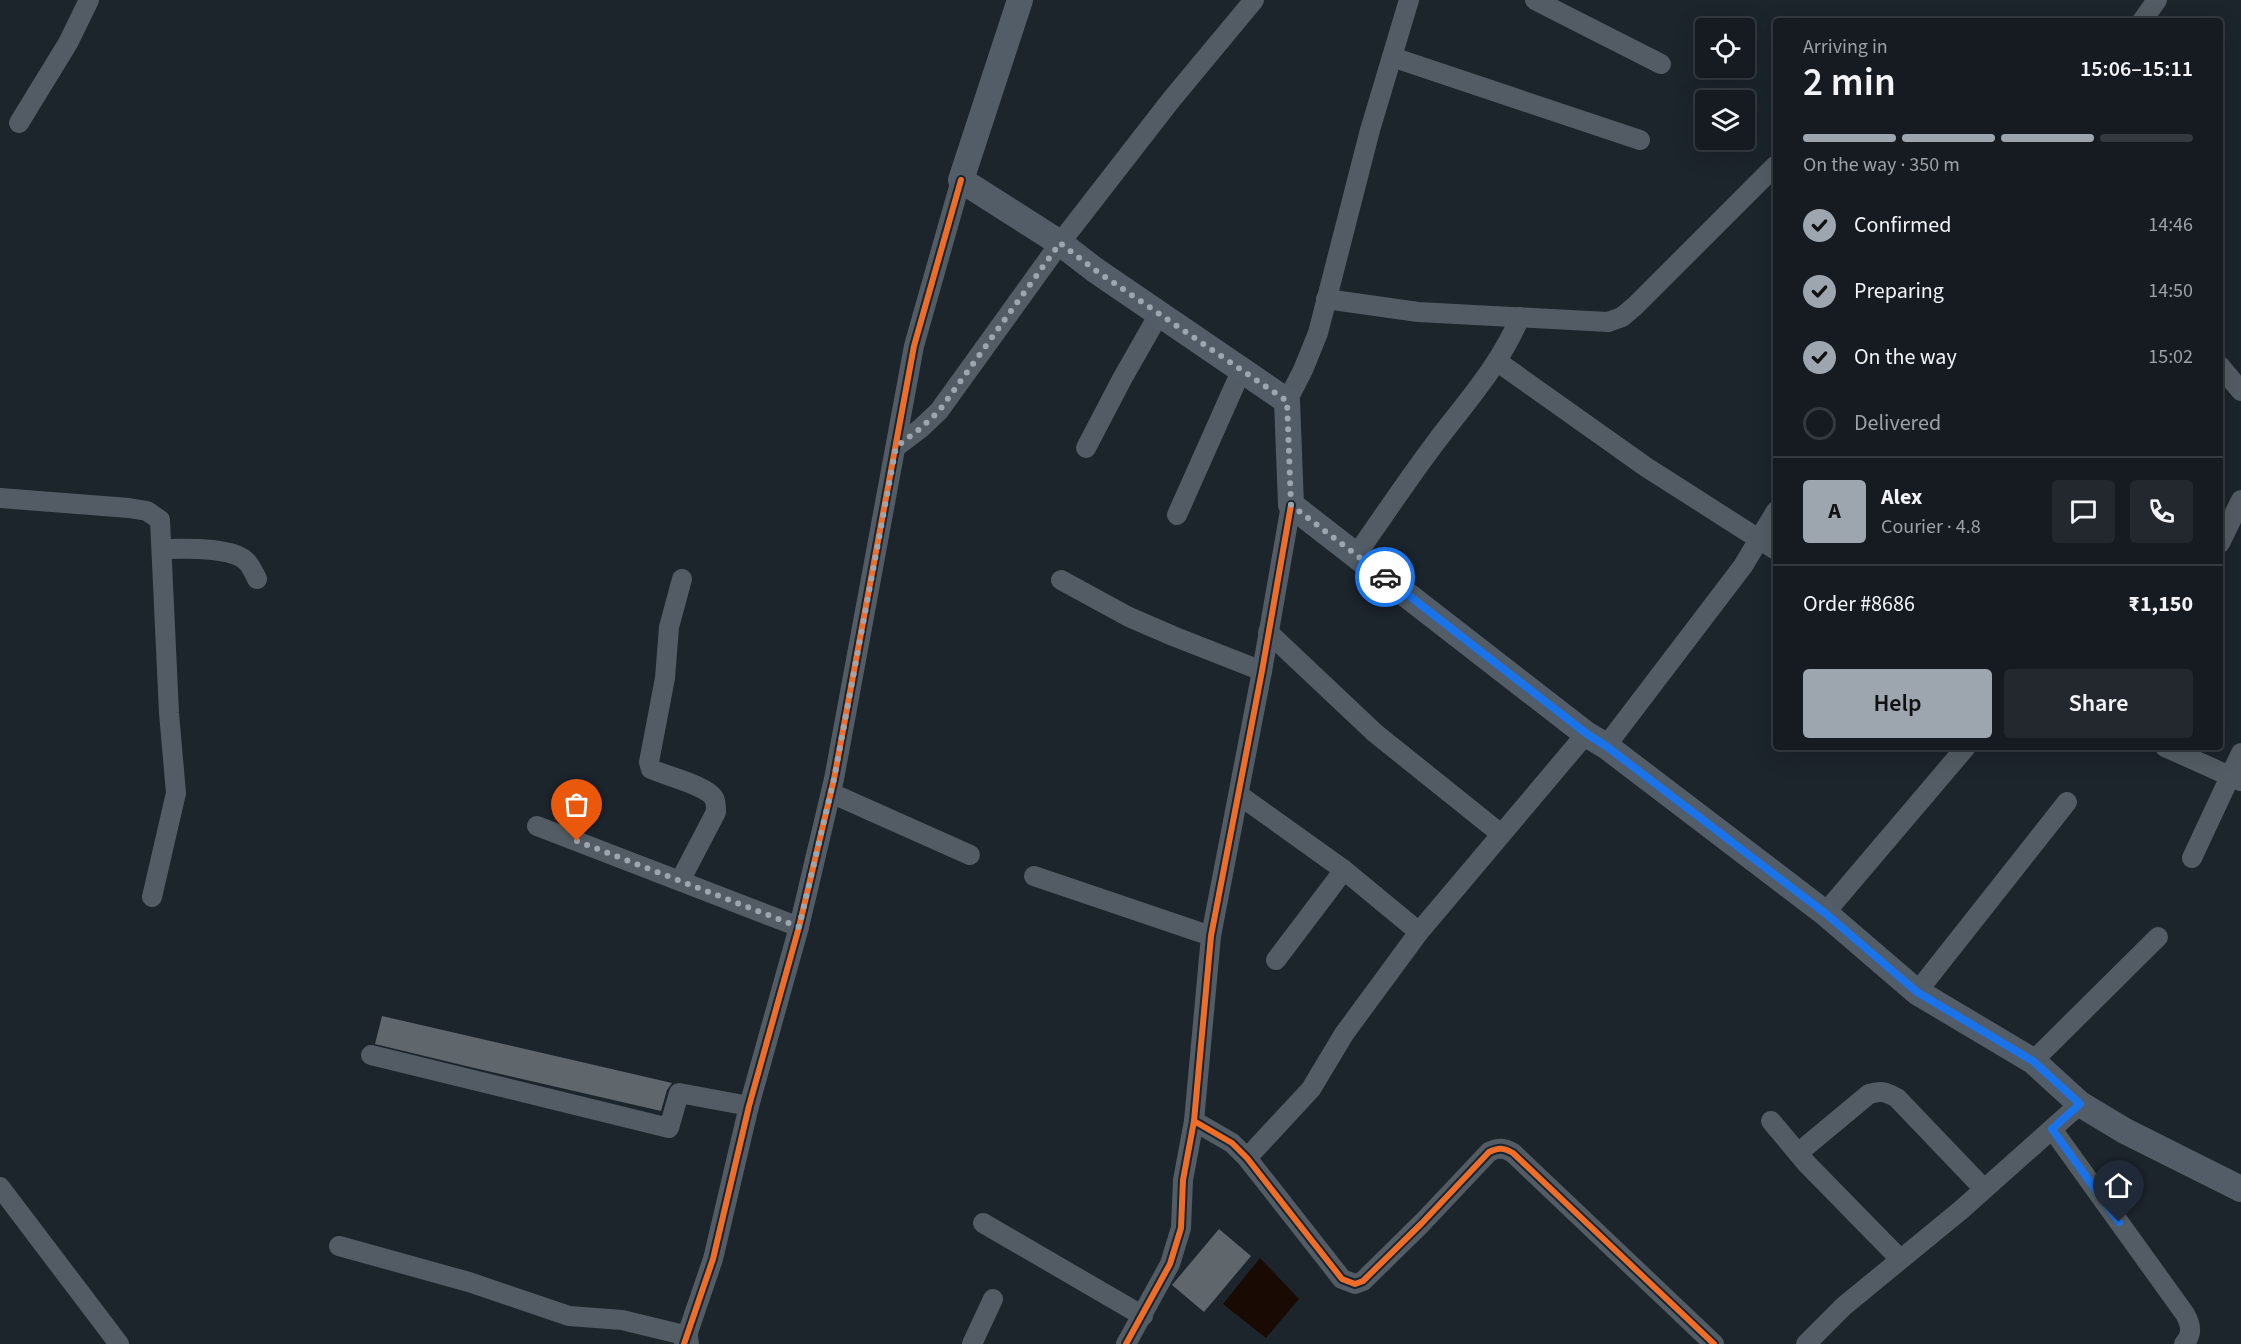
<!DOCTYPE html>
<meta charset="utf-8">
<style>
:root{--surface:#151b21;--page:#22282e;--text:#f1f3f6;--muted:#9da1a5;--line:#34393f;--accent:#9da6af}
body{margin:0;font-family:"Source Sans 3",sans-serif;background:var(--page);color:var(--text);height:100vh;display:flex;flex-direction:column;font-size:22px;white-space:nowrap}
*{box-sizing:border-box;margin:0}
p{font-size:20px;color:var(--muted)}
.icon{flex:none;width:33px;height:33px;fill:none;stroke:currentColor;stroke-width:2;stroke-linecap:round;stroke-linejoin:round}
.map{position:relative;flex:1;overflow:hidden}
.drawer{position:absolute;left:1773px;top:18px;width:450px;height:732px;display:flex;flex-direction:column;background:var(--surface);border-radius:6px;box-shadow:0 6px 24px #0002,0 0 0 2px var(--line)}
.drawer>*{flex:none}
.tools{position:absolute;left:1695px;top:18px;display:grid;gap:12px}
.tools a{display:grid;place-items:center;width:60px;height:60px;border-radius:6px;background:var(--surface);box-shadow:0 6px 24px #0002,0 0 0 2px var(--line);font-size:30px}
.pin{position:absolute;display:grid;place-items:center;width:51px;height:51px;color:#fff;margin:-62px -26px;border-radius:50% 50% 50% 0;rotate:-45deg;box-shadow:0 0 6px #0007}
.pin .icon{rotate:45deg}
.courier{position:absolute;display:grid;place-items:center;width:60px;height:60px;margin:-30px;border:4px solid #1a73e8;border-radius:50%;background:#fff;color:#222;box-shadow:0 2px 8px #0007}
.headline em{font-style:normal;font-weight:600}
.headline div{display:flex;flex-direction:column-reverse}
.headline{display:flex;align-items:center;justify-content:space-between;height:102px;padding:0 30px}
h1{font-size:39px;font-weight:600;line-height:45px}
.bar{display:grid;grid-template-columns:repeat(4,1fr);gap:9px 6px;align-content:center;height:72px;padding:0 30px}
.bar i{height:8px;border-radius:4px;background:var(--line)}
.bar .active{background:var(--accent)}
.bar p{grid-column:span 4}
.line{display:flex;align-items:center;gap:15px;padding:0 30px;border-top:2px solid var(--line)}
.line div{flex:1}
.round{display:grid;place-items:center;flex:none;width:63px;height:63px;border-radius:6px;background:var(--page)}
ol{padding:0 30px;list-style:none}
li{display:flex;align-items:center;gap:18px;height:66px}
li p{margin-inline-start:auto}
li .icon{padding:6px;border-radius:50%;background:var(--accent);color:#111;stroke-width:4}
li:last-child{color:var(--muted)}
li i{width:33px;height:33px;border:3px solid var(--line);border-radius:50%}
.action{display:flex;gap:12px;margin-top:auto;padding:12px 30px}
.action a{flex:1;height:69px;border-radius:6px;background:var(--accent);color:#111;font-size:24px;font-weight:600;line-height:69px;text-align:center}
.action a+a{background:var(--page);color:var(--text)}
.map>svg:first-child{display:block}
</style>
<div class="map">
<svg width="2241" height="1344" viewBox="0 0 2241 1344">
<rect width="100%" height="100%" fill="#1c242c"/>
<!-- water -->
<path fill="#190b04" d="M 1260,1258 L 1299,1299 L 1266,1338 L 1223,1304 Z"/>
<!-- building -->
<g fill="#5f676d">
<path d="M 382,1016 L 672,1083 L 667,1090 L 661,1111 L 466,1066 L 375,1044 Z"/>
<path d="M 1219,1229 L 1251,1256 L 1204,1312 L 1172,1285 Z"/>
</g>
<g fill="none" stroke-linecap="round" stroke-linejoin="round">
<!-- minor -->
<g stroke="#535c64" stroke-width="20">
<path d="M 1535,0 L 1661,64"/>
<path d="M 2142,21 L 2157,0"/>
<path d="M 1392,57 L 1640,140"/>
<path d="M 19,123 L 68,43 L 89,0"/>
<path d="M 1326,299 L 1418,312 L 1608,322 L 1622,317 L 1635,306 L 1776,165"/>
<path d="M 1498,362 L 1646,467 L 1776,550"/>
<path d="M 2220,366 L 2241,391"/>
<path d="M 1287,401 L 1303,370 L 1318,333 L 1370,130 L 1409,0"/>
<path d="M 896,447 L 921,428 L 939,411 L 1060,243 L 1171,100 L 1254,0"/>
<path d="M 1086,448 L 1122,379 L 1159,314"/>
<path d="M 0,498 L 129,508 L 147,511 L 160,520 L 169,713 L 176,793 L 152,897"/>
<path d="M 1177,515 L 1242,369"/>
<path d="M 2220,543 L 2241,500"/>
<path d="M 162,549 C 182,549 232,546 247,562 C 251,566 254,573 257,579"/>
<path d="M 1356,555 C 1383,517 1408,479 1436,442 C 1467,401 1500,365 1520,317"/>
<path d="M 1061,580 L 1129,617 L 1173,636 L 1262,671"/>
<path d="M 1268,632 L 1375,733 L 1501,834"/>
<path d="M 1606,746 L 1743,566 L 1776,511"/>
<path d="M 2165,747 L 2241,781"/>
<path d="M 831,793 L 970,855"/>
<path d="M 1239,795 L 1344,870 L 1419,932"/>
<path d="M 537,826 L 799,927"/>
<path d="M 2192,858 L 2241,753"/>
<path d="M 1034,876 L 1211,936"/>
<path d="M 680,881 L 716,812 C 716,807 716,802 714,798 C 706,785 666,776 651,769 L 649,762 L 665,678 L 669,627 L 682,579"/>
<path d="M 1825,913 L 1966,747"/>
<path d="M 1276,960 L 1344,870"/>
<path d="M 1917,992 L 2067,802"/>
<path d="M 371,1055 L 669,1128 L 679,1093 L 749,1106"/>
<path d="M 2033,1061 L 2158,937"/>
<path d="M 1194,1121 L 1232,1143 L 1247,1158 L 1342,1279 L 1355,1284 L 1363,1281 L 1422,1223 L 1489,1152 C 1499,1147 1504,1148 1513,1153 L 1714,1344"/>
<path d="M 1771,1121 L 1807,1164 L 1900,1259"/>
<path d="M 2052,1129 L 2185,1314 C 2191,1325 2193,1334 2184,1344"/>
<path d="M 1798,1153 L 1869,1094 C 1881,1090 1886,1092 1897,1098 L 1984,1189"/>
<path d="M 1247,1158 L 1311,1089 L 1344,1034 L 1419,932 L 1586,734"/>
<path d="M 0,1187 L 119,1344"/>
<path d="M 983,1223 L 1143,1316"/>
<path d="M 339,1246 L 469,1282 L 569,1316 L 622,1320 L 688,1336 L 689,1344"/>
<path d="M 684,1344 L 713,1259 L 749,1106 L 799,927 L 834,779 L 914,346 L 961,180"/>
<path d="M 972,1344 L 993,1299"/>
<path d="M 1126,1344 L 1170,1264 L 1181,1228 L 1183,1180 L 1194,1121 L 1211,936 L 1262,671 L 1291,505"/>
<path d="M 1806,1344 L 1844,1306 L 1961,1210 L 2080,1104"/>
</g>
<!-- major -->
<path stroke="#525d68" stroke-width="26" d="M 1020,0 L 961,180 L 1060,243 L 1095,270 L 1287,401 L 1291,505 L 1586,734 L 1606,746 L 1825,913 L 1917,992 L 2033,1061 L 2080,1104 L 2125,1131 L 2241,1189"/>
<defs>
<g id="cycleway">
<path d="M 1194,1121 L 1232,1143 L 1247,1158 L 1342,1279 L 1355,1284 L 1363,1281 L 1422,1223 L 1489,1152 C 1499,1147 1504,1148 1513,1153 L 1714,1344"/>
<path d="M 684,1344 L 713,1259 L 749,1106 L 799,927 L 834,779 L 914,346 L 961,180"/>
<path d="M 1126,1344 L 1170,1264 L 1181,1228 L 1183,1180 L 1194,1121 L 1211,936 L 1262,671 L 1291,505"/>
</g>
</defs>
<!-- cycleway casing -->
<use href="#cycleway" stroke="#162532" stroke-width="10"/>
<!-- cycleway -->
<use href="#cycleway" stroke="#ee6e29" stroke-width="6"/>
</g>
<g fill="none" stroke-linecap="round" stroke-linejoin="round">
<!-- done -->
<path stroke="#9da6af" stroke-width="6" stroke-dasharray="0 10.8" d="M 577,841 L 799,927 L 834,779 L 896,447 L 921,428 L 939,411 L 1060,243 L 1095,270 L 1287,401 L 1291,505 L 1385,577"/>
<!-- route -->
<path stroke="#1a73e8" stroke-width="8" d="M 1385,577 L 1587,734 L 1606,746 L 1825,913 L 1917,992 L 2033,1061 L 2080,1104 L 2052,1129 L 2119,1222"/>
</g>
</svg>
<div class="tools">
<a><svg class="icon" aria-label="locate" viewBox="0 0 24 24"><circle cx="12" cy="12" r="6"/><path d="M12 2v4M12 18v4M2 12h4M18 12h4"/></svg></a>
<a><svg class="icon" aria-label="layers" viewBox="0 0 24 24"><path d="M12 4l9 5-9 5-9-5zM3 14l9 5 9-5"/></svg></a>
</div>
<div class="pin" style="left:577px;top:841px;background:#ea580c"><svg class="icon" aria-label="bag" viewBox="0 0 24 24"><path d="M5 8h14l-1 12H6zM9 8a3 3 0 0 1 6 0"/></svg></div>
<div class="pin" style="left:2119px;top:1222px;background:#1f2937"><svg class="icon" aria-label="home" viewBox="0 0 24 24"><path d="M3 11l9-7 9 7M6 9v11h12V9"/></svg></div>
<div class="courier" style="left:1385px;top:577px"><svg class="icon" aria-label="car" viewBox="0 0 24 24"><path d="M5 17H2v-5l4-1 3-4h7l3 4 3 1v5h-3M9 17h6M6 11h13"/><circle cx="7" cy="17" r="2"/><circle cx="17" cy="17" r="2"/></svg></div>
<section class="drawer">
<div class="headline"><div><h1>2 min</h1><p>Arriving in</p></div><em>15:06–15:11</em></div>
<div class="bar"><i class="active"></i><i class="active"></i><i class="active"></i><i></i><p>On the way · 350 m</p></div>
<ol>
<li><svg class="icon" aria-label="check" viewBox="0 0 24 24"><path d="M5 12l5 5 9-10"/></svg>Confirmed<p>14:46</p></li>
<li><svg class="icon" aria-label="check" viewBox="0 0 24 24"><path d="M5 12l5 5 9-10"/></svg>Preparing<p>14:50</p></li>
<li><svg class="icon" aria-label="check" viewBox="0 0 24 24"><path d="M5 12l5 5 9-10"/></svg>On the way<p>15:02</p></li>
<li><i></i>Delivered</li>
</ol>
<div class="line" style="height:108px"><b class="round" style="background:var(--accent);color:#111">A</b><div><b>Alex</b><p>Courier · 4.8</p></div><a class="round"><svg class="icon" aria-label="chat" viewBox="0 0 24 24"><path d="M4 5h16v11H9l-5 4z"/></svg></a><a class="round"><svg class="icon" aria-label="phone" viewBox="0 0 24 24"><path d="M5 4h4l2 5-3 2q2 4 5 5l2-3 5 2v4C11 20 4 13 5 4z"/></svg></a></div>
<div class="line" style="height:78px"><div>Order #8686</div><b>₹1,150</b></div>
<div class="action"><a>Help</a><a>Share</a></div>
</section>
</div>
